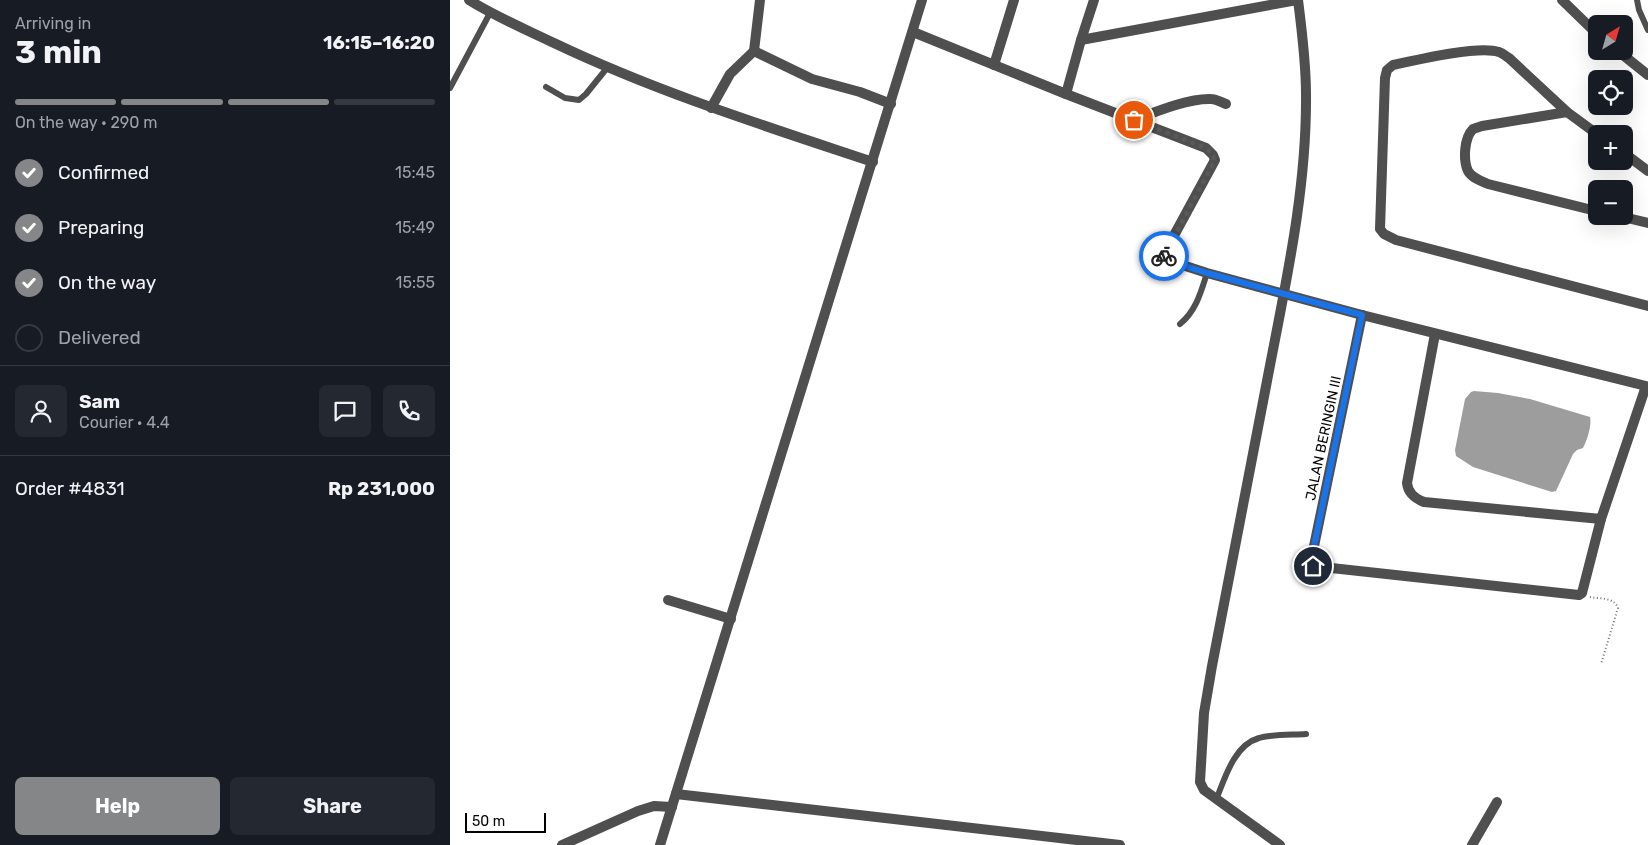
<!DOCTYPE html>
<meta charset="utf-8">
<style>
:root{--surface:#171b24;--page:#242831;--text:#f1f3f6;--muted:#9ea1a6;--line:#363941;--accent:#858687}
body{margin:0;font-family:Rubik,sans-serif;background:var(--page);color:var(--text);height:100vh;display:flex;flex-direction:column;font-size:19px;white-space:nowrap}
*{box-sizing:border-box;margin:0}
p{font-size:16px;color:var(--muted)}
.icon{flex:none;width:28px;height:28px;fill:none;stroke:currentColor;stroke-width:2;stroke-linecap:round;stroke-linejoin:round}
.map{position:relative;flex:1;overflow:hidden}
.panel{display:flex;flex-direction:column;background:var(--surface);width:450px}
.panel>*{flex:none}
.needle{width:32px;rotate:37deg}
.fabs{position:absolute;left:1138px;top:15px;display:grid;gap:10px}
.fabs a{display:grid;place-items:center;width:45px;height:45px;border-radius:8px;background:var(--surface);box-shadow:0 5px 20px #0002;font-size:25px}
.scale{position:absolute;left:15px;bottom:12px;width:81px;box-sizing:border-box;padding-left:5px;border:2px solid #000;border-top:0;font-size:14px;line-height:18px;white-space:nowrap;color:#000;-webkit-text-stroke:4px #fff;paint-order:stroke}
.pin{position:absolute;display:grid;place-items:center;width:42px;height:42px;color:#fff;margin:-21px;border:2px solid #fff;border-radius:50%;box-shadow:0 1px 5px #0007}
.courier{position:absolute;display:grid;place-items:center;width:50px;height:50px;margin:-25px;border:4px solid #1a73e8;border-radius:50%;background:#fff;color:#222;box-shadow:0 1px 6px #0007}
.overview em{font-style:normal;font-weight:700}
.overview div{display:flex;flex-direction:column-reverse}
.overview{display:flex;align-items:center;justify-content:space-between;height:85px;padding:0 15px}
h1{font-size:32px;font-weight:700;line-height:38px}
.bar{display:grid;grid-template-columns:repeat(4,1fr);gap:8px 5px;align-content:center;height:60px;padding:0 15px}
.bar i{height:6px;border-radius:4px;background:var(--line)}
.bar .active{background:var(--accent)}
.bar p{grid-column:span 4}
.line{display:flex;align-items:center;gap:12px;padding:0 15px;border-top:1px solid var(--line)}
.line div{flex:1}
.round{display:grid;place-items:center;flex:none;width:52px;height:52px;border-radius:8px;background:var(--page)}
ol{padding:0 15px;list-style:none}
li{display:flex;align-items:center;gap:15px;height:55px}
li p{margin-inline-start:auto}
li .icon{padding:5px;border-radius:50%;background:var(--accent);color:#fff;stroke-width:4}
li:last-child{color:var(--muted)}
li i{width:28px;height:28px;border:2px solid var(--line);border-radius:50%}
.primary-button{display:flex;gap:10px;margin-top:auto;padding:10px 15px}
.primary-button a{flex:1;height:58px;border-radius:8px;background:var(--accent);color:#fff;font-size:20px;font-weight:700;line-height:58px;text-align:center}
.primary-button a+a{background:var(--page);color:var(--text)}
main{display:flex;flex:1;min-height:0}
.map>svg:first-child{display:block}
</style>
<main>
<section class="panel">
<div class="overview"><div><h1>3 min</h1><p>Arriving in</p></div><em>16:15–16:20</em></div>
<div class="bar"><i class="active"></i><i class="active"></i><i class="active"></i><i></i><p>On the way · 290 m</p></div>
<ol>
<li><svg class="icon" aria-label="check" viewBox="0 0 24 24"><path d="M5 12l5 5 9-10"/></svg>Confirmed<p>15:45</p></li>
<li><svg class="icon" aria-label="check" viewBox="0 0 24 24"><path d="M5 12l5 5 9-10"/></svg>Preparing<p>15:49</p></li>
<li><svg class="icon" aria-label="check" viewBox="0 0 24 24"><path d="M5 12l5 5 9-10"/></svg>On the way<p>15:55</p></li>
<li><i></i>Delivered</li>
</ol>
<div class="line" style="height:90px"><a class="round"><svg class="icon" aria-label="person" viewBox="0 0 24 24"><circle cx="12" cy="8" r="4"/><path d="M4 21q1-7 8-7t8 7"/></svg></a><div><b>Sam</b><p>Courier · 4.4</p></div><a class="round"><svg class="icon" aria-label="chat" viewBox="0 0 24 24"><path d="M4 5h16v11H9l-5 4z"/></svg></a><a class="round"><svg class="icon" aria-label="phone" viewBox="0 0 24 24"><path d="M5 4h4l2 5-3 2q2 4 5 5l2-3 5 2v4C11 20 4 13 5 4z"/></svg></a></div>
<div class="line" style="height:65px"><div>Order #4831</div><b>Rp 231,000</b></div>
<div class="primary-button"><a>Help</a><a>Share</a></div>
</section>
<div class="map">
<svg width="1198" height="845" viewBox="0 0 1198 845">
<rect width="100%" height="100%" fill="#fff"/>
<!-- water -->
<path fill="#9d9d9d" d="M 1024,391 L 1048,393 L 1080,399 L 1140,417 C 1142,426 1137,440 1133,448 L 1127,450 L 1123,454 L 1106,491 L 1102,492 L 1023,467 L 1006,456 L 1005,450 L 1015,399 L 1021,392 Z"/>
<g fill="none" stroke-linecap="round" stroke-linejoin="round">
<!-- path -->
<path stroke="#717171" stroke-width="2" stroke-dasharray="1 2.5" stroke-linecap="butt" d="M 1140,597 C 1150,599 1164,597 1168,608 L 1151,664"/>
<!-- service -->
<g stroke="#4f4f4f" stroke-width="6">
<path d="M 1187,0 L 1189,10 L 1198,30"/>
<path d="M 96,87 L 115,98 L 129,100 L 136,94 L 157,68"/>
<path d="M 0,88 L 40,13"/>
<path d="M 730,324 C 746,311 751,292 757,273"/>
<path d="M 766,800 C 775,778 784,745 809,738 C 821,734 843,735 856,734"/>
</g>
<!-- minor -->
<g stroke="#4f4f4f" stroke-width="10">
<path d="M 19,0 C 46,17 75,29 104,43 C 207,92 315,126 423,162"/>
<path d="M 1112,0 L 1146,33"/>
<path d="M 463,32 L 616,94 L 631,40 L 847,0"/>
<path d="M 631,40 L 644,0"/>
<path d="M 304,51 L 362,79 L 410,92 L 441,104"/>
<path d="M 1168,51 L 1198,75"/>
<path d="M 544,65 L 564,0"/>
<path d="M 616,94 L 756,148 L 763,155 L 765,160 L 715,252 L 714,257 L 717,260 L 757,273 L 912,315 L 1196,386 L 1151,519 L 974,502 C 964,498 958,493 957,483 L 985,334"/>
<path d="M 261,108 L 280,74 L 304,51 L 310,0"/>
<path d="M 1117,112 L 1032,126 L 1023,129 C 1014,138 1013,160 1018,171 C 1022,178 1031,181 1038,184 L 1146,211"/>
<path d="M 684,120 C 705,112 739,98 761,99 C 766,99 771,102 776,104"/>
<path d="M 1147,134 L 1117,112 L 1059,58 C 1056,56 1052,53 1049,52 C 1028,45 966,60 943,65 L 937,70 L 935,78 L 930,229 L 934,234 L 946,240 L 1198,306"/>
<path d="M 1174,153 L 1198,171"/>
<path d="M 1169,216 L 1198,223"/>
<path d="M 912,315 L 863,551 L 863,566 L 1129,595 L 1132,593 L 1151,519"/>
<path d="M 218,600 L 281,619"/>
<path d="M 226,794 L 670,845"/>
<path d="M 112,845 L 188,811 L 204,806 L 222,807"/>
<path d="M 830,845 L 754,790 L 750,782 L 754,713 L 762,666 C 780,571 798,476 817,381 C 835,286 857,191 856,94 C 856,62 852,31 848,0"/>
<path d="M 1022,845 L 1047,802"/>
</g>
<!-- tertiary -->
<path stroke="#4f4f4f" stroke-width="10" d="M 210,845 L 472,0"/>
</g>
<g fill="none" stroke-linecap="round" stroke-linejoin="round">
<!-- done -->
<path stroke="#595959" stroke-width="5" stroke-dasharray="0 9" d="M 684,120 L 756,148 L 763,155 L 765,160 L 714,256"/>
<!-- route -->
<path stroke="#1a73e8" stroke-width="6" d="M 714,256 L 716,260 L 757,273 L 912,315 L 863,551 L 863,566"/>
</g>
<g text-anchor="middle" stroke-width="5" stroke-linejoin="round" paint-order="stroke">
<!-- street labels -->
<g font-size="14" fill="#000" stroke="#fff">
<text transform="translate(873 438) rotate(-78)" y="5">JALAN BERINGIN III</text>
</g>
</g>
</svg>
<div class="fabs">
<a><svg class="needle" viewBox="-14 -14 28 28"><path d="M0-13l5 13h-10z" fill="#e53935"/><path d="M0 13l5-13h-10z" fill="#9ea1a6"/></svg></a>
<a><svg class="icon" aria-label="locate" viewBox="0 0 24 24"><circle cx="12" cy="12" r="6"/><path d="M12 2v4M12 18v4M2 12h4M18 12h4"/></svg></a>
<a>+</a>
<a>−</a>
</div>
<div class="scale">50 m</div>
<div class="pin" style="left:684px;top:120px;background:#ea580c"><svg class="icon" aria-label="bag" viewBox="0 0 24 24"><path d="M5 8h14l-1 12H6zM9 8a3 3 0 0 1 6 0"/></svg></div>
<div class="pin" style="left:863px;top:566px;background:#1f2937"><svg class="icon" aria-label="home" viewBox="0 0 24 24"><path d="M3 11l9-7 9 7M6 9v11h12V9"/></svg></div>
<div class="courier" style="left:714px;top:256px"><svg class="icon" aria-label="bike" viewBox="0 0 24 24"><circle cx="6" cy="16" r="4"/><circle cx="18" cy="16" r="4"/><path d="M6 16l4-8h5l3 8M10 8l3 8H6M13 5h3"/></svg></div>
</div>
</main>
